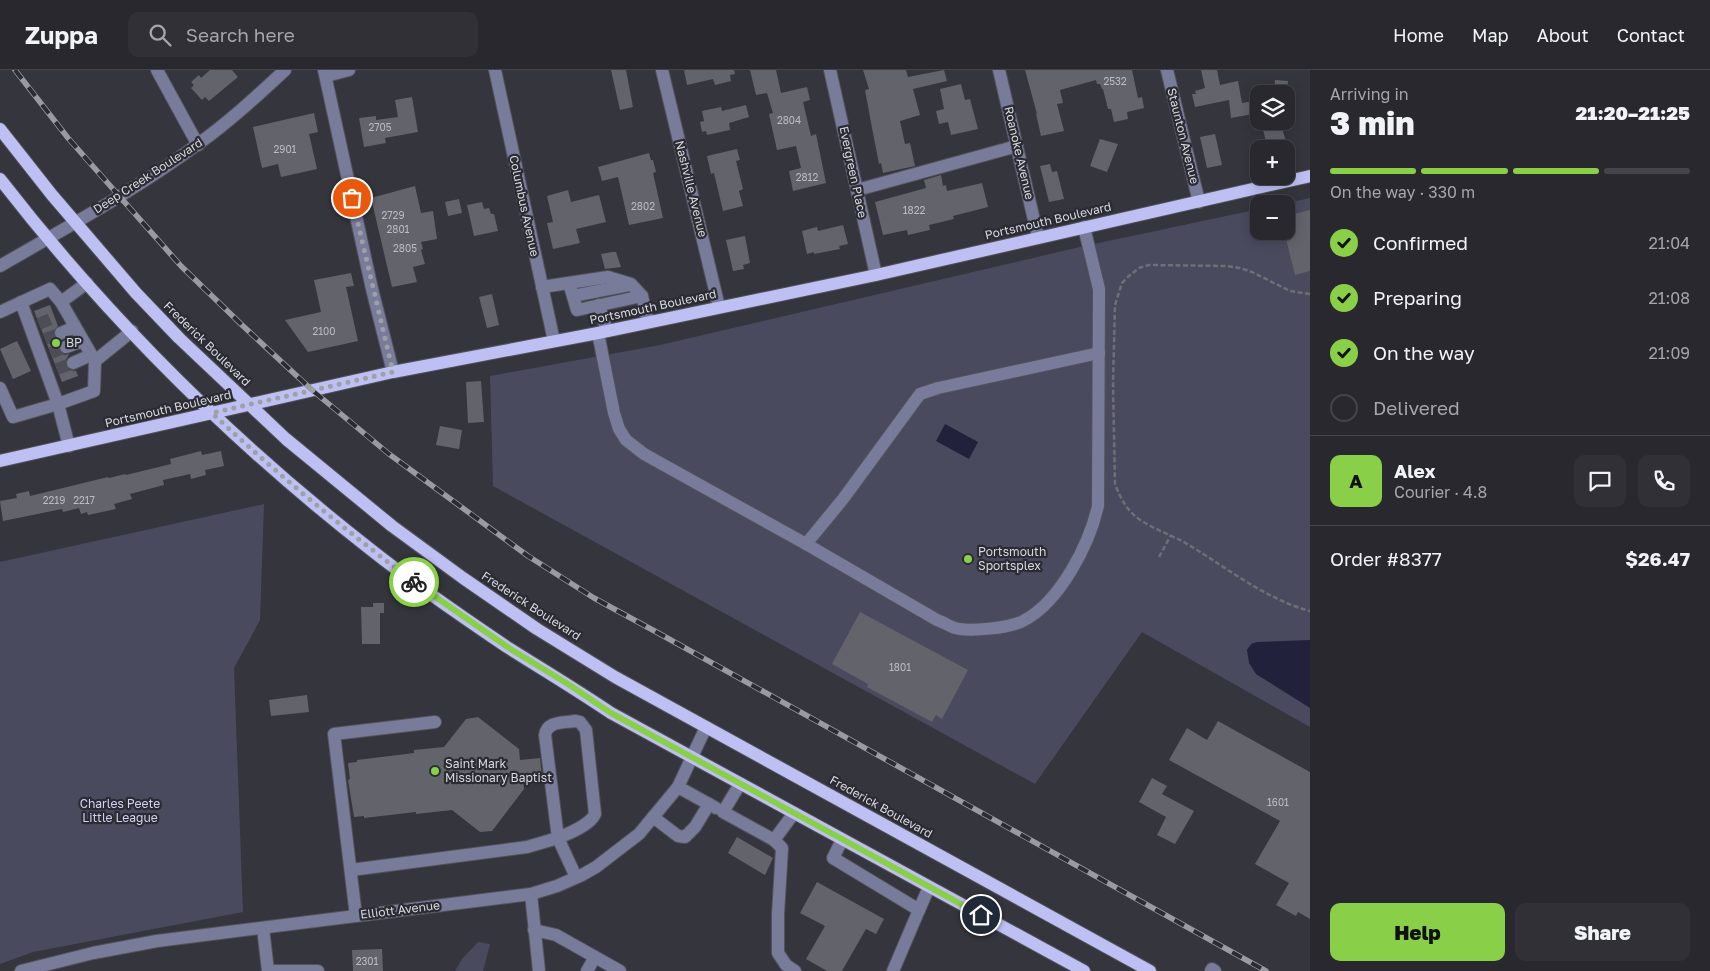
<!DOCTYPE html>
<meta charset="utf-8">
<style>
:root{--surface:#28282e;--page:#303036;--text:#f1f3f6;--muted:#a5a6aa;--line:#44444a;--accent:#89cf48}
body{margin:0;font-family:"Golos Text",sans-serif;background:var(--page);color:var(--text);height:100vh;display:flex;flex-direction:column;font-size:19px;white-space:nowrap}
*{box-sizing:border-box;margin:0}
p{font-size:16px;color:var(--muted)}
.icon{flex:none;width:28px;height:28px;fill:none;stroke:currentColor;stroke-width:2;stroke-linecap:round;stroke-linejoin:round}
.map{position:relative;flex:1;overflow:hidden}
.details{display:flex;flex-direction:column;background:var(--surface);width:400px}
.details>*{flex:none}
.fabs{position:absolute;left:1250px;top:15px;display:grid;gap:10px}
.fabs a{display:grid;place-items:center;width:45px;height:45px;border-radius:10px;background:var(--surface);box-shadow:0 2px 12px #0003,0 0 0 1px var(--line);font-size:25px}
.pin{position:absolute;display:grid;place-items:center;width:42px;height:42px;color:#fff;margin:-21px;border:2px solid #fff;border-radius:50%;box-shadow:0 1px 5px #0007}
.courier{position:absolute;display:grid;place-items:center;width:50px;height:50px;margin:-25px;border:4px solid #89cf48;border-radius:50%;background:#fff;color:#222;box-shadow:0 1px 6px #0007}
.overview em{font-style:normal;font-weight:800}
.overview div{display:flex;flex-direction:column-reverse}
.overview{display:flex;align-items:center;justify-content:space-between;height:85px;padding:0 20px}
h1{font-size:32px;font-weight:800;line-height:38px}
.bar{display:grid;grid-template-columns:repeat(4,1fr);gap:8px 5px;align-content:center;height:60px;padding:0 20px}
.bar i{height:6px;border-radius:4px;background:var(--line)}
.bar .active{background:var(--accent)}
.bar p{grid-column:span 4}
.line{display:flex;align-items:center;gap:12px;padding:0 20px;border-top:1px solid var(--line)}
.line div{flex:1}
.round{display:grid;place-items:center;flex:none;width:52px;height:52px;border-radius:10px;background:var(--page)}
ol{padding:0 20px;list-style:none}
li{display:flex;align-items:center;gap:15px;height:55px}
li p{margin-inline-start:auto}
li .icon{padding:5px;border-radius:50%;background:var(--accent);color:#111;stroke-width:4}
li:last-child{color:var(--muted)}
li i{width:28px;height:28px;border:2px solid var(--line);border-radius:50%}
.button{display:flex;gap:10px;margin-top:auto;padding:10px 20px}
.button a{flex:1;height:58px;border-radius:10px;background:var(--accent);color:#111;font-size:20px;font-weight:800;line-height:58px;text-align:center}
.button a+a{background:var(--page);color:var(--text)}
header{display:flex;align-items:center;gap:30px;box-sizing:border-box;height:70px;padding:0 25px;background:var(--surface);border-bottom:1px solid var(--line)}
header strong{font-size:24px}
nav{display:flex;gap:28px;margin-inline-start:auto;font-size:18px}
.search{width:350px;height:45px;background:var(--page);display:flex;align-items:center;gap:12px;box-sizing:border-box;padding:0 18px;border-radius:10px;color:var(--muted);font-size:19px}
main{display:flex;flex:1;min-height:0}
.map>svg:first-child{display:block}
</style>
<header>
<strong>Zuppa</strong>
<div class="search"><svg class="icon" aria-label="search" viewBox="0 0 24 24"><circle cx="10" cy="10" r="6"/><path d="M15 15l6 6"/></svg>Search here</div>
<nav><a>Home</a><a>Map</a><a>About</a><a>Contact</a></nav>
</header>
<main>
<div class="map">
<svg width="1310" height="901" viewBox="0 0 1310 901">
<rect width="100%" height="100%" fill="#35353d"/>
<!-- green -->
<g fill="#494a5e">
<path d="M 1310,128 L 1310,657 L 1142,562 L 1035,714 L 493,416 L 490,306 L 660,275 L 1080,177 L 1259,139 L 1259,161 L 1286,161 L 1286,134 L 1283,134 Z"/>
<path d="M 264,434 L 260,550 L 234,598 L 243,842 L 33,882 L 0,894 L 0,492 Z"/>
<path d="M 478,872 L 490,874 L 483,901 L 455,901 L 462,889 Z"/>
</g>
<!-- water -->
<g fill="#21213b">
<path d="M 945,354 L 978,372 L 969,389 L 936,371 Z"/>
<path d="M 1310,570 L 1310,638 L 1256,604 L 1249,593 L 1247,580 L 1251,574 L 1257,572 Z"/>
</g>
<!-- building -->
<g fill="#63636c">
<path d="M 210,0 L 232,0 L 238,7 L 209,31 L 205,27 L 202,30 L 191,18 L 194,15 L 191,12 L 199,5 L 201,8 Z"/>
<path d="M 611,0 L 626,0 L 633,37 L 620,40 Z"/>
<path d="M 684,0 L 734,0 L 735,4 L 730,5 L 731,11 L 715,15 L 713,9 L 687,15 Z"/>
<path d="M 750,0 L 776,0 L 781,23 L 807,17 L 810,30 L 803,32 L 811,66 L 816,64 L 826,113 L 793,121 L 789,101 L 801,98 L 796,76 L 777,80 L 769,44 L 773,43 L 767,23 L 756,25 Z"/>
<path d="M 863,0 L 906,0 L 908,7 L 944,0 L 947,11 L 913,19 L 920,45 L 900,51 L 905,74 L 910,73 L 915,96 L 883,103 L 881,93 L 879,94 L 872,58 L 865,20 L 869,19 Z"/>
<path d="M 1025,0 L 1132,0 L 1138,28 L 1142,27 L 1144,38 L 1127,42 L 1128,49 L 1114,52 L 1111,39 L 1108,39 L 1103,19 L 1102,19 L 1100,14 L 1097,14 L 1096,10 L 1060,20 L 1063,33 L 1057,34 L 1064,61 L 1041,66 L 1036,44 L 1037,44 Z"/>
<path d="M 1201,0 L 1217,0 L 1220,15 L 1238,11 L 1242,33 L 1259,30 L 1259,43 L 1231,48 L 1229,30 L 1195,37 L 1192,24 L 1196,24 L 1195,21 L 1205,18 Z"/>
<path d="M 1275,10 L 1288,11 L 1287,24 L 1274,24 Z"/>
<path d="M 961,14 L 965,30 L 970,29 L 978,59 L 951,65 L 948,52 L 939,54 L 936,41 L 944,39 L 940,19 Z"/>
<path d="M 412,27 L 418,62 L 385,68 L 386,73 L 364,77 L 359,48 L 376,46 L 376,50 L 398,47 L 395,30 Z"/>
<path d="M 746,35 L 749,47 L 729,53 L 730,60 L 707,65 L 706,61 L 702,62 L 700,52 L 704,51 L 702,41 L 721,37 L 722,41 Z"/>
<path d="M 314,43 L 318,62 L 309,64 L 317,99 L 281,107 L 278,94 L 262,98 L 253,57 Z"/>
<path d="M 1280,51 L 1288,79 L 1268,79 L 1262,56 Z"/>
<path d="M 1215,64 L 1222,95 L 1207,98 L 1200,67 Z"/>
<path d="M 1100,69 L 1118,74 L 1107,102 L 1090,96 Z"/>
<path d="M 737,79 L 740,90 L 736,91 L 743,119 L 739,121 L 743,136 L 723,141 L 714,103 L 711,104 L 707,86 Z"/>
<path d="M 649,83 L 651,90 L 653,90 L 656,102 L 653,103 L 663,148 L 629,155 L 618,107 L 602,111 L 598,97 Z"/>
<path d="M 1050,94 L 1052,102 L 1057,101 L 1064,129 L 1049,132 L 1040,96 Z"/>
<path d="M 941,105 L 943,116 L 946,115 L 947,121 L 982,113 L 988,137 L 953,146 L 954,149 L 929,155 L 930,160 L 908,165 L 907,160 L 883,165 L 875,132 L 926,118 L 924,110 Z"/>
<path d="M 415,116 L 421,143 L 433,141 L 437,169 L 421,172 L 423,179 L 421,180 L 425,194 L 413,197 L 417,212 L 392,217 L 371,128 Z"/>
<path d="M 568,120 L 571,132 L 599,125 L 606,152 L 576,159 L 580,173 L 553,179 L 547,153 L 553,152 L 547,126 Z"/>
<path d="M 459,129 L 462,143 L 448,146 L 445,132 Z"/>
<path d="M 482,132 L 484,139 L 489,138 L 491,144 L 494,144 L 498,161 L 474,166 L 467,135 Z"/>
<path d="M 1310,140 L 1310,201 L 1295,205 L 1284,161 L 1286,161 L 1286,146 Z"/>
<path d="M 843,155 L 848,174 L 839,176 L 840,179 L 814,184 L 814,182 L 807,184 L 802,161 L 817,157 L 818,161 Z"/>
<path d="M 745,166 L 750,193 L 743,195 L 744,199 L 733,201 L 726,170 Z"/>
<path d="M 612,182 L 616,182 L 621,197 L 605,199 L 601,184 Z"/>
<path d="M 351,203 L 354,216 L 346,217 L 358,271 L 308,282 L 285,250 L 321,242 L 314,210 Z"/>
<path d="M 492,224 L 499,255 L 487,258 L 479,227 Z"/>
<path d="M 50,235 L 58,256 L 53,263 L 56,269 L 61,271 L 58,275 L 59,280 L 64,285 L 69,284 L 65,292 L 65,296 L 69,300 L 76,301 L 78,306 L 62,312 L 34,241 Z"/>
<path d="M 17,271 L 31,301 L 13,309 L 0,279 Z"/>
<path d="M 481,311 L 484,352 L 468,353 L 466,312 Z"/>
<path d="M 440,356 L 462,360 L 459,379 L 436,375 Z"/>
<path d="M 201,381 L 202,385 L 221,381 L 224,396 L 205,400 L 206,405 L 191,409 L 190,404 L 163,410 L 164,415 L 130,424 L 132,429 L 114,434 L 116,439 L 88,445 L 87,442 L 81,444 L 79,438 L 63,442 L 62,439 L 3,451 L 0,431 L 17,428 L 16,424 L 29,421 L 30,426 L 108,407 L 109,408 L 125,404 L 126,405 L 171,394 L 170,389 Z"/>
<path d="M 373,533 L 384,533 L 384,543 L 380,543 L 380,574 L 362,574 L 361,537 L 373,537 Z"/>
<path d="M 860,542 L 968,600 L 942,649 L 936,645 L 932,652 L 867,617 L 868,614 L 832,594 Z"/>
<path d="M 307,625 L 309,642 L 271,646 L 269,630 Z"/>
<path d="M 478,647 L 519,679 L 520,690 L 540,688 L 542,707 L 523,709 L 524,719 L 492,761 L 480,762 L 452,740 L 416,744 L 416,742 L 364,748 L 364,746 L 354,747 L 348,710 L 350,709 L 348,693 L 357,692 L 357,690 L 414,683 L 414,680 L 444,677 L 466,649 Z"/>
<path d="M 1218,651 L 1310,702 L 1310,849 L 1298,842 L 1296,846 L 1276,835 L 1289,813 L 1255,794 L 1280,751 L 1169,690 L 1187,658 L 1207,670 Z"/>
<path d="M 1152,708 L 1167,716 L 1162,724 L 1194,741 L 1175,774 L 1157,765 L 1166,747 L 1139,732 Z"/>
<path d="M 737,767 L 773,788 L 765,805 L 728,783 Z"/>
<path d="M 817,812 L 884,849 L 876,864 L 866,859 L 842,901 L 827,901 L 806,889 L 825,856 L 800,843 Z"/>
<path d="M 382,879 L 383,901 L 353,901 L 352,880 Z"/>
</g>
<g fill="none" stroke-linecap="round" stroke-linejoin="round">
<!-- minor-tunnel -->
<g stroke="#4d4e55" stroke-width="12" stroke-dasharray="12 6" stroke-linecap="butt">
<path d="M 39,254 L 55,247"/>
<path d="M 45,269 L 61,263"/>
<path d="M 51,283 L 66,277"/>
<path d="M 57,299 L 73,293"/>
</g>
<defs>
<g id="minor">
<path d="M 157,0 L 198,75"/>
<path d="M 324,0 L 372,219 L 393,302"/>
<path d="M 495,0 L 554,271"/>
<path d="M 662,0 L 719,237"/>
<path d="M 830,0 L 876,205"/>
<path d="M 999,0 L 1038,167"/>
<path d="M 1167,0 L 1199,132"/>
<path d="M 326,6 L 349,0"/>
<path d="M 857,120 L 1017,76"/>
<path d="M 0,196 C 67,157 136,120 198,74 C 229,52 257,26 285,0"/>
<path d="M 569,213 L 577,240 L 642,226"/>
<path d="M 542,217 L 608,207 L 631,214 L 642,226 L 648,252"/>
<path d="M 573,226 L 629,215"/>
<path d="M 21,232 L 58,334 L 69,376"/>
<path d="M 61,232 L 87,213"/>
<path d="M 599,235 L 607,261"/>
<path d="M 0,242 L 50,219 L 61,232 L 95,291 L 94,321 L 58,334 L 13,347 L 0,318"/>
<path d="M 61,263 L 75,257"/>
<path d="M 598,263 L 614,343 L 619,359 L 626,370 L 644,384 L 806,474 L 937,550 C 943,552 949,556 955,558 C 970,562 1009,558 1023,551 C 1060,532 1089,475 1098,436 L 1099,219 L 1084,157"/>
<path d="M 66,277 L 83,271"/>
<path d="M 95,291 L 132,261"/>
<path d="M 73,293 L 91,285"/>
<path d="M 806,474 L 843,429 L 920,324 L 938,318 L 1099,283"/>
<path d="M 575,651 L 580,652 L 586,660 L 595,744 C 590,755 570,763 558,768 L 545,665 C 547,651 563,653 575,651 Z"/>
<path d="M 740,714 L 723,742 L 774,770 L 794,743"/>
<path d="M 678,717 L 716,738"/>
<path d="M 653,747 L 678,766 L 685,767 L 695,757 L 709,734"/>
<path d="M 774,770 L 782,778 L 778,844 L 778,883 L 786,895 L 795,901"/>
<path d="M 842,770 L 833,788 L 919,840 L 929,817"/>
<path d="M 351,800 L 527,777 L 558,768 L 576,807"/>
<path d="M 531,824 L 539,901"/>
<path d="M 356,846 L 334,664 L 435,652"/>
<path d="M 263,858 L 268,901"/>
<path d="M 534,860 L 556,865 L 620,901"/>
<path d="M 21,901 L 93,883 L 157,871 L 531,824 L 557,816 L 582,805 L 596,797 L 639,764 L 678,717 L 706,657"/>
<path d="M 268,901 L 318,901"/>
<path d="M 587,901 L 595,887"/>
<path d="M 893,901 L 919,840"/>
<path d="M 1211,901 L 1212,899 L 1215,901"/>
</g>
<g id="major">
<path d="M 0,59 L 52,125 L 136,223 L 179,268 L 286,369 L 392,456 L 463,508 L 537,559 L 615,607 L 1150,901"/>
<path d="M 0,109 C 107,247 233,372 370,479 C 414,514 461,546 507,577 C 542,599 577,620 611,643 L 1084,901"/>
<path d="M 0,391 L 393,302 L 598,263 L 876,205 L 1310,106"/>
</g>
</defs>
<!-- minor casing -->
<use href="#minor" stroke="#52535a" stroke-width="14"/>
<!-- major casing -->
<use href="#major" stroke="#52535a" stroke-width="14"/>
<!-- path -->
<g stroke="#6e6f76" stroke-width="2.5" stroke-dasharray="5 2.5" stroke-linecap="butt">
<path d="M 1310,224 L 1290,221 L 1252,202 L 1240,198 L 1227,196 L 1149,195 L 1139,198 L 1129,206 L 1122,213 L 1115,235 L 1113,314 L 1115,414 C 1120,427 1125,437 1135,446 C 1147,456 1168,464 1182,471 C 1224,495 1264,529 1310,541"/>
<path d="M 1159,487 L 1171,465"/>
</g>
<!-- minor -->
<use href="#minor" stroke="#797b9b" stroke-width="12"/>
<!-- major -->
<use href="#major" stroke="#bec0f4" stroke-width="12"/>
<defs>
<path id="rail" d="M 15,0 L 68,68 L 181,196 L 242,255 L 312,320 L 389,384 L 528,486 L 594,528 L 660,564 L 1266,901"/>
</defs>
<!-- rail casing -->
<use href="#rail" stroke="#9a9ba1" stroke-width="5.5"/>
<!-- rail -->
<use href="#rail" stroke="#2b2b33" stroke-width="4" stroke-dasharray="11" stroke-linecap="butt"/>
</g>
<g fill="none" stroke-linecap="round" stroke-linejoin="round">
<!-- done -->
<path stroke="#9fa0a6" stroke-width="5" stroke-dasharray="0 9" d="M 352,128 L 393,302 L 212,343 C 276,403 344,459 414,512"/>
<!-- route -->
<path stroke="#89cf48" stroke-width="6" d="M 414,512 L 509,578 L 568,614 L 611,643 L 981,845"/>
</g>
<!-- markers -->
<g fill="#89cf48" stroke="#2b2b33" stroke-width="2">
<circle cx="56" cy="273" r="5"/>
<circle cx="968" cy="489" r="5"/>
<circle cx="435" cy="701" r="5"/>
</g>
<g text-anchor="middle" stroke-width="4.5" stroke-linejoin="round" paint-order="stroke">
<!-- number labels -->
<g font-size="10" fill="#bbbcc2">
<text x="1115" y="15">2532</text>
<text x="789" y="54">2804</text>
<text x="380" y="61">2705</text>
<text x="285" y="83">2901</text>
<text x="807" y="111">2812</text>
<text x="643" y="140">2802</text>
<text x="914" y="144">1822</text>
<text x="393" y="149">2729</text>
<text x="398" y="163">2801</text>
<text x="405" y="182">2805</text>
<text x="324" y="265">2100</text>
<text x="54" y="434">2219</text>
<text x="84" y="434">2217</text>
<text x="900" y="601">1801</text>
<text x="1278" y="736">1601</text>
<text x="367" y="895">2301</text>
</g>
<!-- street labels -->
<g font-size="12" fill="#d8d9de" stroke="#2b2b33">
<text transform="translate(1183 66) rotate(76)" y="4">Staunton Avenue</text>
<text transform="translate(1019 83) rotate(77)" y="4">Roanoke Avenue</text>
<text transform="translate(853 102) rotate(78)" y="4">Evergreen Place</text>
<text transform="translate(148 106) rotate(-33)" y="4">Deep Creek Boulevard</text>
<text transform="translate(691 119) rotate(76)" y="4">Nashville Avenue</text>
<text transform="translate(524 136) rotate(78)" y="4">Columbus Avenue</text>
<text transform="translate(1048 151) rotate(-13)" y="4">Portsmouth Boulevard</text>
<text transform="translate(653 237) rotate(-12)" y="4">Portsmouth Boulevard</text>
<text transform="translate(207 274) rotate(44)" y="4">Frederick Boulevard</text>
<text transform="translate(168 339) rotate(-13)" y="4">Portsmouth Boulevard</text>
<text transform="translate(531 536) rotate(33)" y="4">Frederick Boulevard</text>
<text transform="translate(881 737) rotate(29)" y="4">Frederick Boulevard</text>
<text transform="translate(400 840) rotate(-7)" y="4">Elliott Avenue</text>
</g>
<!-- poi labels -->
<g font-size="12" fill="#d8d9de" stroke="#2b2b33" text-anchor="start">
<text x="66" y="277">BP</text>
<text x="978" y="486">Portsmouth<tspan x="978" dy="14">Sportsplex</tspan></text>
<text x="445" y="698">Saint Mark<tspan x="445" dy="14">Missionary Baptist</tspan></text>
</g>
<!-- park labels -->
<g font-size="12" fill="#d1d3f5" stroke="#2b2b33">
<text x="120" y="738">Charles Peete<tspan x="120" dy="14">Little League</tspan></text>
</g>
</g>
</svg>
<div class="fabs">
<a><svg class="icon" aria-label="layers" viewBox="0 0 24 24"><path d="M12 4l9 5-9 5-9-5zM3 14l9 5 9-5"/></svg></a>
<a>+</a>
<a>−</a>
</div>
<div class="pin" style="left:352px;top:128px;background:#ea580c"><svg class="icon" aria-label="bag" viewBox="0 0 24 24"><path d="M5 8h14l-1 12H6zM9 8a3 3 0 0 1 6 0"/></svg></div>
<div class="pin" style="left:981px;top:845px;background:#1f2937"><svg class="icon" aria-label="home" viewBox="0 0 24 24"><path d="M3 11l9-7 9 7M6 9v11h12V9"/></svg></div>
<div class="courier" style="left:414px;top:512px"><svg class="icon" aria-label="bike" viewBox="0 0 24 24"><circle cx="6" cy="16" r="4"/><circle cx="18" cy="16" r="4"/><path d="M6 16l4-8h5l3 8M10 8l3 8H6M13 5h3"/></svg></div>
</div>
<section class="details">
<div class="overview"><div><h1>3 min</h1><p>Arriving in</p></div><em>21:20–21:25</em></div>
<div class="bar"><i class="active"></i><i class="active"></i><i class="active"></i><i></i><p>On the way · 330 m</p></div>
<ol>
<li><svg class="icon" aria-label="check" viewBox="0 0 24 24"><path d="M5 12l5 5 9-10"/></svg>Confirmed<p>21:04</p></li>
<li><svg class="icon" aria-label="check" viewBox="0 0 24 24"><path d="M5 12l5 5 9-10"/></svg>Preparing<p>21:08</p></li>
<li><svg class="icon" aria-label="check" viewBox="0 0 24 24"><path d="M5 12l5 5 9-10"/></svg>On the way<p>21:09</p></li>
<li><i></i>Delivered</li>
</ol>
<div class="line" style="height:90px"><b class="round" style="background:var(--accent);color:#111">A</b><div><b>Alex</b><p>Courier · 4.8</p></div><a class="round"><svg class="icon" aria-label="chat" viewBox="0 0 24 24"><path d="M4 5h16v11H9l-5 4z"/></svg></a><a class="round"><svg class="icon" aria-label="phone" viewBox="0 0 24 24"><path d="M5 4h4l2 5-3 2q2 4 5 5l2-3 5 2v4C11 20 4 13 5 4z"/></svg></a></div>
<div class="line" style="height:65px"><div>Order #8377</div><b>$26.47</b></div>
<div class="button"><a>Help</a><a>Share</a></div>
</section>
</main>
